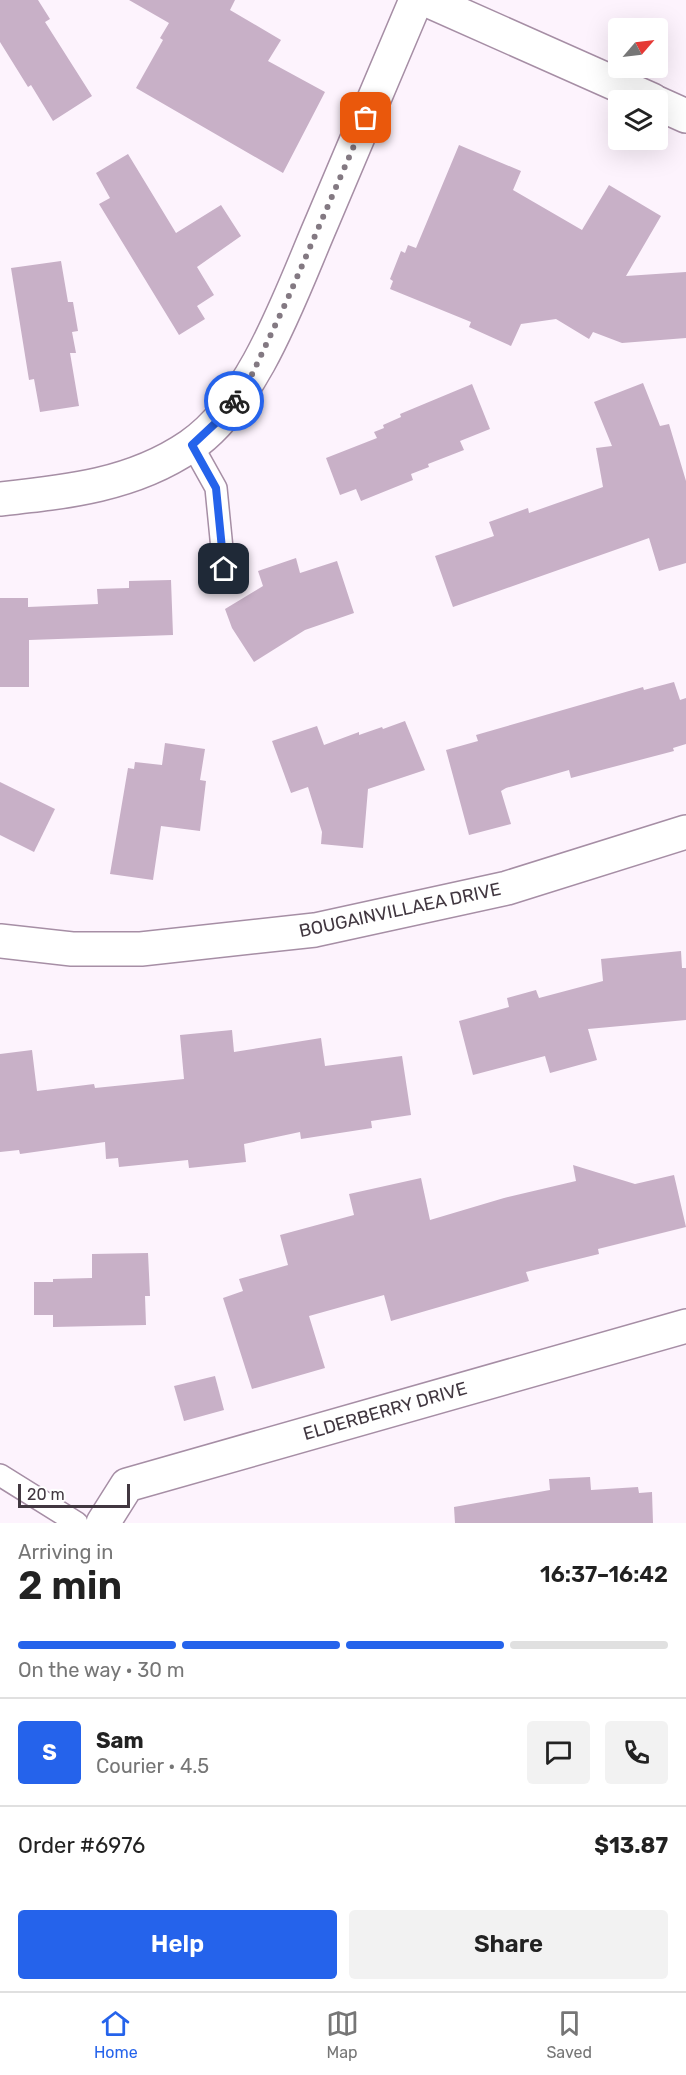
<!DOCTYPE html>
<meta charset="utf-8">
<style>
:root{--surface:#fff;--page:#f2f2f2;--text:#222;--muted:#767676;--line:#e0e0e0;--accent:#2563eb}
body{margin:0;font-family:Rubik,sans-serif;background:var(--page);color:var(--text);height:100vh;display:flex;flex-direction:column;font-size:22px;white-space:nowrap}
*{box-sizing:border-box;margin:0}
p{font-size:20px;color:var(--muted)}
.icon{flex:none;width:33px;height:33px;fill:none;stroke:currentColor;stroke-width:2;stroke-linecap:round;stroke-linejoin:round}
.map{position:relative;height:1523px;overflow:hidden}
.side{display:flex;flex-direction:column;background:var(--surface);flex:1}
.side>*{flex:none}
.needle{width:39px;rotate:62deg}
.fabs{position:absolute;left:608px;top:18px;display:grid;gap:12px}
.fabs a{display:grid;place-items:center;width:60px;height:60px;border-radius:6px;background:var(--surface);box-shadow:0 6px 24px #0002;font-size:30px}
.scale{position:absolute;left:18px;bottom:15px;width:112px;box-sizing:border-box;padding-left:6px;border:3px solid #413740;border-top:0;font-size:16px;line-height:21px;white-space:nowrap;color:#413740;-webkit-text-stroke:4px #fff;paint-order:stroke}
.pin{position:absolute;display:grid;place-items:center;width:51px;height:51px;color:#fff;margin:-26px;border-radius:12px;box-shadow:0 3px 9px #0006}
.courier{position:absolute;display:grid;place-items:center;width:60px;height:60px;margin:-30px;border:4px solid #2563eb;border-radius:50%;background:#fff;color:#222;box-shadow:0 2px 8px #0007}
.head em{font-style:normal;font-weight:600}
.head div{display:flex;flex-direction:column-reverse}
.head{display:flex;align-items:center;justify-content:space-between;height:102px;padding:0 18px}
h1{font-size:39px;font-weight:600;line-height:45px}
.bar{display:grid;grid-template-columns:repeat(4,1fr);gap:9px 6px;align-content:center;height:72px;padding:0 18px}
.bar i{height:8px;border-radius:4px;background:var(--line)}
.bar .active{background:var(--accent)}
.bar p{grid-column:span 4}
.line{display:flex;align-items:center;gap:15px;padding:0 18px;border-top:2px solid var(--line)}
.line div{flex:1}
.round{display:grid;place-items:center;flex:none;width:63px;height:63px;border-radius:6px;background:var(--page)}
.button{display:flex;gap:12px;margin-top:auto;padding:12px 18px}
.button a{flex:1;height:69px;border-radius:6px;background:var(--accent);color:#fff;font-size:24px;font-weight:600;line-height:69px;text-align:center}
.button a+a{background:var(--page);color:var(--text)}
.tab-bar{display:flex;justify-content:space-around;align-items:center;height:84px;border-top:2px solid var(--line);background:var(--surface);font-size:16px;color:var(--muted)}
.tab-bar a{display:grid;justify-items:center;gap:3px}
.tab-bar .active{color:var(--accent)}
.map>svg:first-child{display:block}
</style>
<div class="map">
<svg width="686" height="1523" viewBox="0 0 686 1523">
<rect width="100%" height="100%" fill="#fdf3fd"/>
<!-- building -->
<g fill="#c8b0c7">
<path d="M 0,0 L 38,0 L 50,19 L 45,22 L 92,96 L 53,121 L 31,85 L 28,87 L 0,42 Z"/>
<path d="M 129,0 L 235,0 L 230,10 L 281,40 L 268,61 L 325,92 L 283,173 L 136,88 L 163,40 L 160,38 L 169,23 Z"/>
<path d="M 459,145 L 521,171 L 513,190 L 582,230 L 609,185 L 661,216 L 626,276 L 686,272 L 686,338 L 622,343 L 593,332 L 589,339 L 556,319 L 521,324 L 511,346 L 469,327 L 471,322 L 390,289 L 393,281 L 390,279 L 401,251 L 405,253 L 408,245 L 416,248 Z"/>
<path d="M 128,154 L 176,233 L 221,205 L 241,236 L 197,267 L 214,295 L 197,306 L 205,319 L 179,335 L 99,204 L 110,198 L 96,173 Z"/>
<path d="M 61,261 L 68,302 L 73,302 L 78,331 L 72,332 L 76,353 L 70,353 L 79,406 L 40,412 L 34,379 L 29,380 L 11,268 Z"/>
<path d="M 643,383 L 660,426 L 669,424 L 686,481 L 686,563 L 659,571 L 649,538 L 453,607 L 435,556 L 494,536 L 489,522 L 528,508 L 529,513 L 603,487 L 596,448 L 612,446 L 594,402 Z"/>
<path d="M 472,384 L 490,429 L 460,441 L 464,450 L 428,464 L 429,467 L 411,474 L 413,480 L 361,501 L 356,489 L 340,495 L 326,458 L 377,438 L 374,432 L 384,428 L 383,425 L 401,417 L 400,414 Z"/>
<path d="M 296,558 L 300,573 L 337,561 L 354,613 L 305,630 L 254,662 L 232,628 L 225,609 L 263,586 L 258,571 Z"/>
<path d="M 171,580 L 173,635 L 29,640 L 29,687 L 0,687 L 0,598 L 28,598 L 28,607 L 98,604 L 97,589 L 129,588 L 129,581 Z"/>
<path d="M 674,682 L 680,700 L 686,698 L 686,744 L 673,748 L 674,751 L 571,778 L 569,770 L 506,788 L 501,791 L 511,824 L 469,835 L 446,750 L 478,741 L 476,735 L 643,687 L 644,690 Z"/>
<path d="M 405,721 L 425,770 L 368,789 L 363,848 L 321,844 L 322,832 L 308,787 L 291,793 L 272,741 L 317,726 L 324,745 L 359,732 L 359,735 L 382,727 L 383,729 Z"/>
<path d="M 165,743 L 205,749 L 200,780 L 206,781 L 200,831 L 161,826 L 153,880 L 110,874 L 128,768 L 134,769 L 135,762 L 162,765 Z"/>
<path d="M 0,782 L 55,809 L 34,852 L 0,835 Z"/>
<path d="M 681,951 L 682,968 L 686,968 L 686,1020 L 588,1029 L 597,1060 L 550,1073 L 545,1056 L 473,1075 L 459,1021 L 509,1007 L 507,998 L 536,990 L 539,998 L 603,981 L 601,959 Z"/>
<path d="M 232,1030 L 234,1052 L 321,1038 L 325,1066 L 402,1056 L 411,1115 L 371,1121 L 372,1128 L 301,1139 L 300,1132 L 244,1144 L 246,1162 L 189,1168 L 188,1160 L 119,1167 L 118,1158 L 106,1159 L 105,1142 L 20,1154 L 19,1150 L 0,1152 L 0,1054 L 32,1050 L 37,1091 L 94,1084 L 95,1088 L 184,1079 L 180,1035 Z"/>
<path d="M 573,1165 L 635,1184 L 674,1175 L 686,1227 L 598,1249 L 599,1254 L 526,1272 L 529,1281 L 391,1321 L 384,1295 L 309,1316 L 325,1368 L 252,1389 L 223,1298 L 243,1291 L 239,1279 L 288,1265 L 280,1235 L 354,1215 L 349,1194 L 421,1178 L 430,1220 L 504,1198 L 576,1181 Z"/>
<path d="M 148,1253 L 150,1296 L 145,1296 L 146,1325 L 53,1327 L 53,1315 L 34,1315 L 34,1282 L 53,1282 L 53,1279 L 92,1278 L 92,1254 Z"/>
<path d="M 215,1376 L 224,1410 L 184,1421 L 174,1386 Z"/>
<path d="M 590,1477 L 591,1490 L 638,1487 L 639,1493 L 652,1492 L 653,1523 L 455,1523 L 454,1507 L 550,1490 L 549,1479 Z"/>
</g>
<g fill="none" stroke-linecap="round" stroke-linejoin="round">
<defs>
<g id="service">
<path d="M 192,445 L 216,488 L 224,569"/>
<path d="M 0,1475 L 77,1523"/>
</g>
<g id="minor">
<path d="M 427,0 L 652,100"/>
<path d="M 657,103 L 686,116"/>
<path d="M 0,499 C 67,492 133,485 190,446 C 254,403 292,291 322,222 C 354,148 385,74 416,0"/>
<path d="M 0,941 L 72,949 L 141,949 L 315,930 L 507,888 L 686,832"/>
<path d="M 103,1523 L 127,1485 L 686,1326"/>
</g>
</defs>
<!-- service casing -->
<use href="#service" stroke="#a68ea5" stroke-width="24"/>
<!-- minor casing -->
<use href="#minor" stroke="#a68ea5" stroke-width="36"/>
<!-- service -->
<use href="#service" stroke="#fff" stroke-width="21"/>
<!-- minor -->
<use href="#minor" stroke="#fff" stroke-width="33"/>
</g>
<g fill="none" stroke-linecap="round" stroke-linejoin="round">
<!-- done -->
<path stroke="#837982" stroke-width="6" stroke-dasharray="0 10.8" d="M 234,401 L 248,383 L 288,298 L 366,118"/>
<!-- route -->
<path stroke="#2563eb" stroke-width="8" d="M 224,569 L 216,488 L 192,445 L 222,417 L 234,401"/>
</g>
<g text-anchor="middle" stroke-width="4.5" stroke-linejoin="round" paint-order="stroke">
<!-- street labels -->
<g font-size="18" fill="#413740" stroke="#fff">
<text transform="translate(400 910) rotate(-12)" y="6">BOUGAINVILLAEA DRIVE</text>
<text transform="translate(385 1411) rotate(-16)" y="6">ELDERBERRY DRIVE</text>
</g>
</g>
</svg>
<div class="fabs">
<a><svg class="needle" viewBox="-14 -14 28 28"><path d="M0-13l5 13h-10z" fill="#e53935"/><path d="M0 13l5-13h-10z" fill="#767676"/></svg></a>
<a><svg class="icon" aria-label="layers" viewBox="0 0 24 24"><path d="M12 4l9 5-9 5-9-5zM3 14l9 5 9-5"/></svg></a>
</div>
<div class="scale">20 m</div>
<div class="pin" style="left:366px;top:118px;background:#ea580c"><svg class="icon" aria-label="bag" viewBox="0 0 24 24"><path d="M5 8h14l-1 12H6zM9 8a3 3 0 0 1 6 0"/></svg></div>
<div class="pin" style="left:224px;top:569px;background:#1f2937"><svg class="icon" aria-label="home" viewBox="0 0 24 24"><path d="M3 11l9-7 9 7M6 9v11h12V9"/></svg></div>
<div class="courier" style="left:234px;top:401px"><svg class="icon" aria-label="bike" viewBox="0 0 24 24"><circle cx="6" cy="16" r="4"/><circle cx="18" cy="16" r="4"/><path d="M6 16l4-8h5l3 8M10 8l3 8H6M13 5h3"/></svg></div>
</div>
<section class="side">
<div class="head"><div><h1>2 min</h1><p>Arriving in</p></div><em>16:37–16:42</em></div>
<div class="bar"><i class="active"></i><i class="active"></i><i class="active"></i><i></i><p>On the way · 30 m</p></div>
<div class="line" style="height:108px"><b class="round" style="background:var(--accent);color:#fff">S</b><div><b>Sam</b><p>Courier · 4.5</p></div><a class="round"><svg class="icon" aria-label="chat" viewBox="0 0 24 24"><path d="M4 5h16v11H9l-5 4z"/></svg></a><a class="round"><svg class="icon" aria-label="phone" viewBox="0 0 24 24"><path d="M5 4h4l2 5-3 2q2 4 5 5l2-3 5 2v4C11 20 4 13 5 4z"/></svg></a></div>
<div class="line" style="height:78px"><div>Order #6976</div><b>$13.87</b></div>
<div class="button"><a>Help</a><a>Share</a></div>
</section>
<nav class="tab-bar">
<a class="active"><svg class="icon" aria-label="home" viewBox="0 0 24 24"><path d="M3 11l9-7 9 7M6 9v11h12V9"/></svg>Home</a>
<a><svg class="icon" aria-label="map" viewBox="0 0 24 24"><path d="M3 6l6-2 6 2 6-2v14l-6 2-6-2-6 2zM9 4v14M15 6v14"/></svg>Map</a>
<a><svg class="icon" aria-label="saved" viewBox="0 0 24 24"><path d="M7 4h10v16l-5-4-5 4z"/></svg>Saved</a>
</nav>
